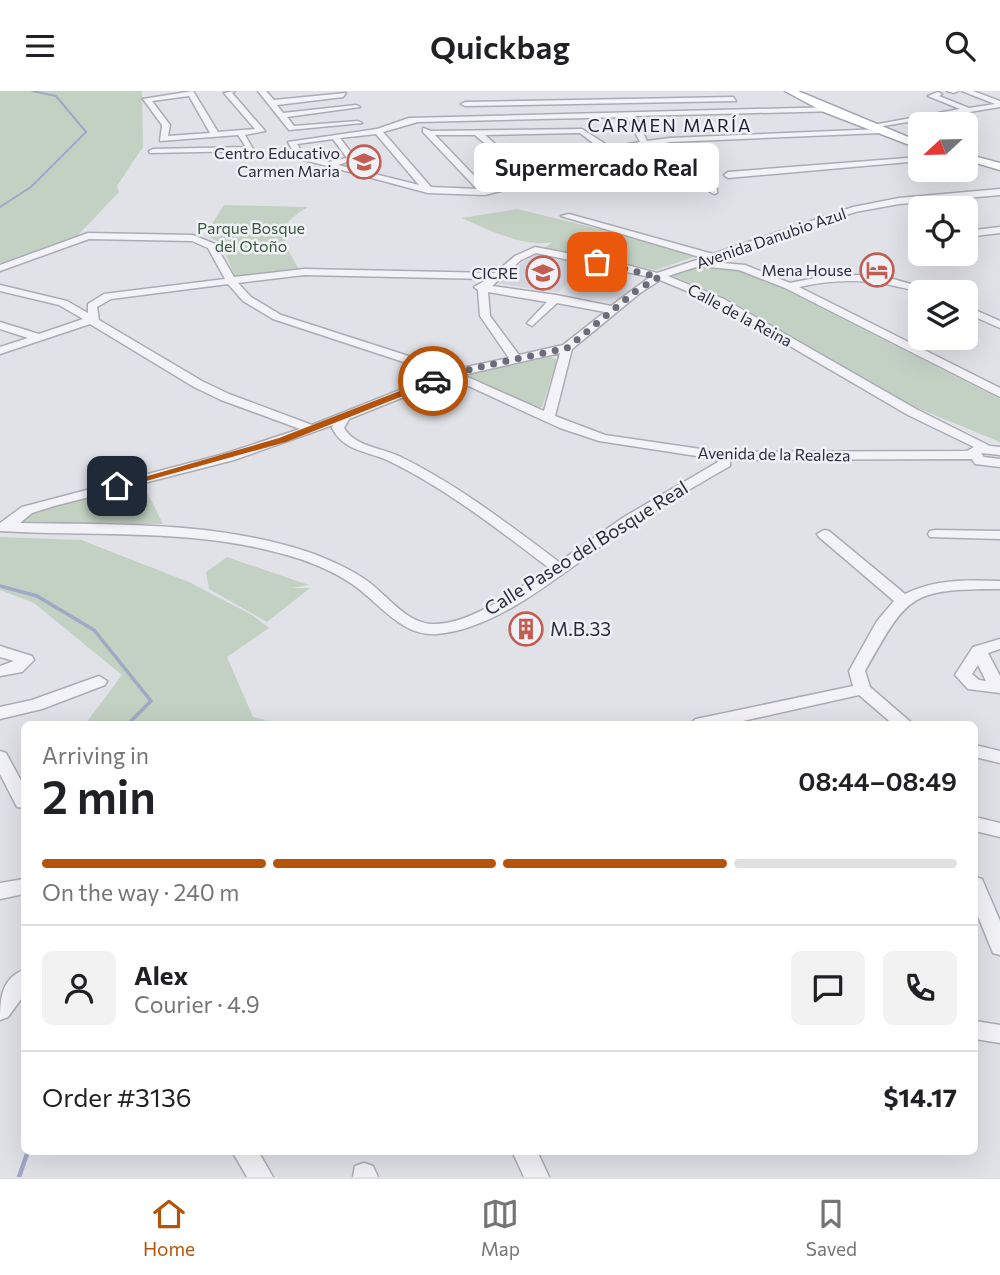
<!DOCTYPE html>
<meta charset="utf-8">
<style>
:root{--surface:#fff;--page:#f2f2f2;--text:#202124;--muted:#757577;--line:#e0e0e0;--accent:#b45309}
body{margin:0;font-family:Commissioner,sans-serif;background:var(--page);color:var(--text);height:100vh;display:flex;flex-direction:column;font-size:26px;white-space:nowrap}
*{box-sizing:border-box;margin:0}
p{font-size:23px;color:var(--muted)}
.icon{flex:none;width:38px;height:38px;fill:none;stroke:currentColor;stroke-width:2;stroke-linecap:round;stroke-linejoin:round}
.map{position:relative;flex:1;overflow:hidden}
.details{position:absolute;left:21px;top:630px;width:957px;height:434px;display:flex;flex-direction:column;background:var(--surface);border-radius:10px;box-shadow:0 7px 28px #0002}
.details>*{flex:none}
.needle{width:46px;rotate:248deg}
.tools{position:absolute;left:908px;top:21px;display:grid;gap:14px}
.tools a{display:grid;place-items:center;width:70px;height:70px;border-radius:10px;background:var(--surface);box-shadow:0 7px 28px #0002;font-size:35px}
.pin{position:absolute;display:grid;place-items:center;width:60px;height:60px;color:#fff;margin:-30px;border-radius:14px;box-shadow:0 4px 10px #0006}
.courier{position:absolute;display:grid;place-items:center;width:70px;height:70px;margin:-35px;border:5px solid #b45309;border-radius:50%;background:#fff;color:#222;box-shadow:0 2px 9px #0007}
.bubble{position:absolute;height:49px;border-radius:10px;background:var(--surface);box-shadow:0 7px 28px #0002;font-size:23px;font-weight:600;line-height:49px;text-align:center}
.summary em{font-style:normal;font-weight:600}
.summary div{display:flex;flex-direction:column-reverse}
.summary{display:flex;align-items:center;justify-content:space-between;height:119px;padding:0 21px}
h1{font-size:46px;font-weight:600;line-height:52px}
.bar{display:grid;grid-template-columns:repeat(4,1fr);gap:10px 7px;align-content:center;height:84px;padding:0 21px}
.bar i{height:9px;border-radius:5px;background:var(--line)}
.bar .active{background:var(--accent)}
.bar p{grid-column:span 4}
.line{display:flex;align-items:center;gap:18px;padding:0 21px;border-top:2px solid var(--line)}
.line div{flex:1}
.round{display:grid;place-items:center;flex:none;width:74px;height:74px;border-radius:10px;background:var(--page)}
header{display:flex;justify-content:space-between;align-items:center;height:91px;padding:0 21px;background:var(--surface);font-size:32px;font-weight:600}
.menu{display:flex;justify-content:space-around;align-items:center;height:98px;border-top:2px solid var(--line);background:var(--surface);font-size:19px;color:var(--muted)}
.menu a{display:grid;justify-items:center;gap:4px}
.menu .active{color:var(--accent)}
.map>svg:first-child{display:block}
</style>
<header><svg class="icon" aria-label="menu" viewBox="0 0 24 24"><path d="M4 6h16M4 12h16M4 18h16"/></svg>Quickbag<svg class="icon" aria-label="search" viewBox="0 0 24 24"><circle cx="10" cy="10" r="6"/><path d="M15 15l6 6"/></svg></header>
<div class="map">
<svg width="1000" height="1086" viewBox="0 0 1000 1086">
<rect width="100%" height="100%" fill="#e1e2e8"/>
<!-- built -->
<path fill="#d3d4dd" d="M 534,163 L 539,163 L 589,172 L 558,201 L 496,192 Z"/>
<!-- green -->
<g fill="#c3d1c3">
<path d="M 0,0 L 142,0 L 143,56 L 117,95 L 119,101 L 78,144 L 0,174 Z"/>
<path d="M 224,114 L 308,116 C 270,138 284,149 300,181 L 236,188 L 221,152 L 205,144 Z"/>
<path d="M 517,118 L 702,163 L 656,179 L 544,157 L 553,151 C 526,157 487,139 462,127 Z"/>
<path d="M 700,174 L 734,178 L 778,195 L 1000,308 L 1000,351 L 910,314 L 724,206 L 671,184 Z"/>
<path d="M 548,264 L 557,269 L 542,316 L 534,317 L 466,284 Z"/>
<path d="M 143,393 L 163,433 L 30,433 L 23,430 L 26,425 L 37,419 Z"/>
<path d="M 0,446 L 81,449 L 189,491 L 252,524 L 269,537 L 227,566 L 253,626 L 282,633 L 86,632 L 122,584 L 34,512 L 0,499 Z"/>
<path d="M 227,466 L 309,494 L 292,497 L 310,497 L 267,531 L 209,498 L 206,481 Z"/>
</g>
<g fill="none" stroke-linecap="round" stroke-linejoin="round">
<!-- stream-far2 -->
<path stroke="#9fa8c5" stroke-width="2" d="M 0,116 L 31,96 L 86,41 L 56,5 L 32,0"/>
<!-- stream-far1 -->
<path stroke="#9fa8c5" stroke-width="3.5" d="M 0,495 L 37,505 L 94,539 L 151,610 L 127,634"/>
<!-- stream -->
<path stroke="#9fa8c5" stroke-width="4.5" d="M 19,1086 L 28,1060"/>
<defs>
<g id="minor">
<path d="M 193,0 L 218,41 L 255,38 L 224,2 L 235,0 L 232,2 L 265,40 L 245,44 L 253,58 L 248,60 L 150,62 L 149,60 L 153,58 L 246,56 L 238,44 L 160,50 L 162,34 L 143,8 ZM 189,5 L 210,42 L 168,45 L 170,34 L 152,10 Z"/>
<path d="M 258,0 L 266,0 L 274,9 L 346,2 L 343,6 L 277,14 L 283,22 L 356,14 L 360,16 L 287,26 L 294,35 L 358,30 L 362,32 L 289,39 Z"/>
<path d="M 947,0 L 958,0 L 954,2 Z"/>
<path d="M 962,0 L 973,0 L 1000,10 L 1000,16 L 877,36 L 873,34 L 960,18 L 928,5 L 938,1 L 942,3 L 939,5 L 969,17 L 995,13 Z"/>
<path d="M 733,6 L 736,10 L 465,15 L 461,13 L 465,11 Z"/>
<path d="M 836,16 L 839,20 L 635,25 L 647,50 L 670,47 L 881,38 L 885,40 L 881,42 L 670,51 L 650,55 L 717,98 L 717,102 L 714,103 L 697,93 L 663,95 L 563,84 L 485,104 L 428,102 L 297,67 L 288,51 L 377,38 L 409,27 ZM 627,26 L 640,51 L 610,56 L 582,38 L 431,40 L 423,37 L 423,41 L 477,98 L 431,96 L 383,41 L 418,31 ZM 580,42 L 602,59 L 590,64 L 543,56 L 543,60 L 583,68 L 561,78 L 519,74 L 485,44 ZM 376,43 L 419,94 L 338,74 L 356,68 L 340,47 ZM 435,44 L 475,44 L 514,78 L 549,82 L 487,98 ZM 333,48 L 347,67 L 328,71 L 303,63 L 297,53 ZM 642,56 L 658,68 L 600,66 L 610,61 ZM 592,70 L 606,72 L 666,72 L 690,88 L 663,89 L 572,79 Z"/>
<path d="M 920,66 L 920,70 L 728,87 L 724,84 L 728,81 Z"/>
<path d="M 1000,98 L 1000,104 L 899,113 L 855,121 L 711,171 L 745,174 L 790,192 L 825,185 L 859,184 L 893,188 L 932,199 L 933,201 C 915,201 899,195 880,192 C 853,188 825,190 799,196 L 1000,297 L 1000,306 L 785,197 L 739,179 L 699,175 L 668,185 L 724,208 L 916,318 L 990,355 L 1000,356 L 1000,364 L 981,362 L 984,366 L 1000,368 L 1000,376 L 975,373 L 972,368 L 730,369 L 730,375 C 693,396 656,418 621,441 C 569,476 501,538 437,543 C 401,546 379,511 352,493 C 336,482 318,474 300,468 C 202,436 101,446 0,440 L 0,432 L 22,416 L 224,363 L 300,338 L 221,309 L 194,296 L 90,233 L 0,263 L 0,256 L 28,247 L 0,238 L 0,231 L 39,243 L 83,228 L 59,214 L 0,200 L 0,194 L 67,210 L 88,222 L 88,213 L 104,203 L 225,188 L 208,157 L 192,150 L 89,148 L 0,180 L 0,174 L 88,142 L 193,144 L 215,153 L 234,186 L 304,178 L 495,182 L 515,165 L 535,156 L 619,172 L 657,182 L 703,167 L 561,125 L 569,123 L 713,163 L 853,116 L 899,107 ZM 536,162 L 650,186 L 611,215 L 556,204 L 492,195 L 521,169 ZM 304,184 L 488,188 L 474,196 L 478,199 L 480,225 L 509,267 L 452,279 L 281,224 L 251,206 L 238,192 ZM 660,189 L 716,212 L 908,324 L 974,356 L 967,360 L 721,361 L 605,344 L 555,325 L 572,258 L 640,202 ZM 228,193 L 243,210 L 273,228 L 440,283 L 312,334 L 229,303 L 202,290 L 99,229 L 97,216 L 111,208 ZM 488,201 L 547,211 L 527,232 L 532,235 L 557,212 L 605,221 L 563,254 L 519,264 L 490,225 ZM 560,262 L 544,320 L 463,284 ZM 451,287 L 560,337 L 599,350 L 716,368 L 718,371 L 624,426 L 559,471 C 508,433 458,394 401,366 C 383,357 355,356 344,337 L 349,328 ZM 333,334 L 332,337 C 344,361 369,360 391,371 C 448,399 499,439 549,477 C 519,498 468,535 431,533 C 405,531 386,503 366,489 C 350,478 332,470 314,463 C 219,430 119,434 20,432 L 32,422 L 54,415 L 234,369 Z"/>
<path d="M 1000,136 L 1000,142 L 966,146 L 966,140 Z"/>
<path d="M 966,215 L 1000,230 L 1000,237 L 966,222 Z"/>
<path d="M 824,439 L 829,440 L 905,503 C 934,488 968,489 1000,490 L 1000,498 C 909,498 908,504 865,580 L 870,596 L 914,634 L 894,634 L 859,604 L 725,634 L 688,634 L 696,628 L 853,595 L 849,580 L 877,530 L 894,510 L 819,446 L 817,443 Z"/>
<path d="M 935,439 L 1000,440 L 1000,448 L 930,446 L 928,443 L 930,440 Z"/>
<path d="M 1000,548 L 1000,558 L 988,562 L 1000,585 L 1000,602 L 968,598 L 955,584 L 973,556 ZM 978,574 L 986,590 L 979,589 L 972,583 Z"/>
<path d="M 0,555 L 32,565 L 34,569 L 22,581 L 0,585 L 0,575 L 14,570 L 0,566 Z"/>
<path d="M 99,585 L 107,590 L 105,594 L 42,618 L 0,628 L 0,616 L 32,609 Z"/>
<path d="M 975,654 L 1000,660 L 1000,672 L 975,666 Z"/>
<path d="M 0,660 L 6,662 L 24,695 L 24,717 L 17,716 L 0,683 Z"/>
<path d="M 975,726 L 1000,732 L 1000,746 L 975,740 Z"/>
<path d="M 975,786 L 982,788 L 1000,830 L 1000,864 L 993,862 L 975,818 Z"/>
<path d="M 24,788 L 24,803 L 0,808 L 0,792 Z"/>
<path d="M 24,879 L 24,904 L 8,926 L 0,929 C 0,909 1,887 24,879 Z"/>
<path d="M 975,930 L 1000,934 L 1000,952 L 975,948 Z"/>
<path d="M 232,1060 L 258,1060 L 273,1086 L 247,1086 Z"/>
<path d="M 512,1060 L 537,1060 L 549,1086 L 524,1086 Z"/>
<path d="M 364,1072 L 373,1075 L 378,1086 L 353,1086 L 355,1075 Z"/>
</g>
<g id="major">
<path d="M 785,0 L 798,0 L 920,51 L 920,58 L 824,21 Z"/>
<path d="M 966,63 L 1000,72 L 1000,79 L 966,69 Z"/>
</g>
</defs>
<!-- minor casing -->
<use href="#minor" stroke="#aaacb5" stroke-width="3"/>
<!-- major casing -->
<use href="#major" stroke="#a1a4b3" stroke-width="3"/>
<!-- minor -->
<use href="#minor" fill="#f3f3f7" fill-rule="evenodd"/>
<!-- major -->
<use href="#major" fill="#fff" fill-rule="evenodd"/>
</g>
<!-- route -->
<path fill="#b45309" d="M 433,287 L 436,292 L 286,351 L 121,397 L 113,395 L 279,347 Z"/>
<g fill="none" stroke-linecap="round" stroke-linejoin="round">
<!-- done -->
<path stroke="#6b6c7a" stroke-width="7" stroke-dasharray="0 12.6" d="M 433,290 L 475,277 L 567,257 L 636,200 L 659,186 L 597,171"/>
</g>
<!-- icons -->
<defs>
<symbol id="school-ring" viewBox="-11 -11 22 22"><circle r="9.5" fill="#f0f1f6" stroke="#c25d51" stroke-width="1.5"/><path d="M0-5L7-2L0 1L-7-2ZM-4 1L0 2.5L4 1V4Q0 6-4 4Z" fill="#c25d51"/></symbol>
<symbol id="hotel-ring" viewBox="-11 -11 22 22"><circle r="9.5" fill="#f0f1f6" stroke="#c25d51" stroke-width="1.5"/><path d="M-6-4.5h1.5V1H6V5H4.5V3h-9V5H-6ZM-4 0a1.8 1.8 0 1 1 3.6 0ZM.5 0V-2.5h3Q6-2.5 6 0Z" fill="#c25d51"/></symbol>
<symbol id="building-ring" viewBox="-11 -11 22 22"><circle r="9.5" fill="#f0f1f6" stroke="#c25d51" stroke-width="1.5"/><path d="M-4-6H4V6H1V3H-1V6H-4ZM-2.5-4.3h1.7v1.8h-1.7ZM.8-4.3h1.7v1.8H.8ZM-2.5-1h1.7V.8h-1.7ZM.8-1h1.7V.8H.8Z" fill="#c25d51"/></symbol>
</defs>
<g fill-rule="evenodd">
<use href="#school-ring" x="345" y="52" width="38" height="38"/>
<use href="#hotel-ring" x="858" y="160" width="38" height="38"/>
<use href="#school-ring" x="524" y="163" width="38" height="38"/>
<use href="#building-ring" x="507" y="519" width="38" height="38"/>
</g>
<g text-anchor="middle" stroke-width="5" stroke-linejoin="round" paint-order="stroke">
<!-- far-poi labels -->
<g font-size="16" fill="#2b2d3e" stroke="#f0f1f6" text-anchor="end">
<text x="340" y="68">Centro Educativo<tspan x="340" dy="18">Carmen Maria</tspan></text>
<text x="852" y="185">Mena House</text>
<text x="518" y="188">CICRE</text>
</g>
<!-- far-park labels -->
<g font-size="16" fill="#39593b" stroke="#f0f1f6">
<text x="251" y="143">Parque Bosque<tspan x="251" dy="18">del Otoño</tspan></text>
</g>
<!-- far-street labels -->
<g font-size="16" fill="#2b2d3e" stroke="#f0f1f6">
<text transform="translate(771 147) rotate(-19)" y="6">Avenida Danubio Azul</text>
<text transform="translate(740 224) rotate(28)" y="6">Calle de la Reina</text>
<text transform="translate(774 363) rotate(1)" y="6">Avenida de la Realeza</text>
</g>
<!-- far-neighbourhood labels -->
<g font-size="18" letter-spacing="2" fill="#1d1e2f" stroke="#f0f1f6">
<text x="670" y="41">CARMEN MARÍA</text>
</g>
<!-- street labels -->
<g font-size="19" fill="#2b2d3e" stroke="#f0f1f6">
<text transform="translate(586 457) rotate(-32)" y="7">Calle Paseo del Bosque Real</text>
</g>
<!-- poi labels -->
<g font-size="19" fill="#2b2d3e" stroke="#f0f1f6" text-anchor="start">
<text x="550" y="545">M.B.33</text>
</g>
</g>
</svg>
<div class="tools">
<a><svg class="needle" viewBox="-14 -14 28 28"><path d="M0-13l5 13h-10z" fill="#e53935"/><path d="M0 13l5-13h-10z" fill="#757577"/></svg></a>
<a><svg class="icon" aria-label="locate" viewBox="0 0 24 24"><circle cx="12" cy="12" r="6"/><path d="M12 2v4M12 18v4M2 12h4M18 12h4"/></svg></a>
<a><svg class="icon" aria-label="layers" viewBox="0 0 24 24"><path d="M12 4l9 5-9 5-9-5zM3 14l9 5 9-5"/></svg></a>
</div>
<div class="pin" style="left:597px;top:171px;background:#ea580c"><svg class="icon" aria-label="bag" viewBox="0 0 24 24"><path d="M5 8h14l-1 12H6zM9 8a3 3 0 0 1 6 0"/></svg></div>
<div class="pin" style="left:117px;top:395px;background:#1f2937"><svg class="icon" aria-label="home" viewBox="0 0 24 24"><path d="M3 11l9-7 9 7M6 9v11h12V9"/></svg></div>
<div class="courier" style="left:433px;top:290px"><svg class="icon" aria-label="car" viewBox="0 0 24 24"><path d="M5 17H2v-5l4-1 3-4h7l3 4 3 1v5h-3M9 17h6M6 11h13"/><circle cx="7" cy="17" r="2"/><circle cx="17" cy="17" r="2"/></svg></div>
<div class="bubble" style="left:474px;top:52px;width:245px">Supermercado Real</div>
<section class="details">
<div class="summary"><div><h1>2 min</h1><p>Arriving in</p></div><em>08:44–08:49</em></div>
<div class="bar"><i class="active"></i><i class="active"></i><i class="active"></i><i></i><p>On the way · 240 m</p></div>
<div class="line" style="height:126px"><a class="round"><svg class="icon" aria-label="person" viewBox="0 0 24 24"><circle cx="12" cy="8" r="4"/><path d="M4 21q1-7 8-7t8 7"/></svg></a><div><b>Alex</b><p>Courier · 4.9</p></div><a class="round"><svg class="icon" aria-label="chat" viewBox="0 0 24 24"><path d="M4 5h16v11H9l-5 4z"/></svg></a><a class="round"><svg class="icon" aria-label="phone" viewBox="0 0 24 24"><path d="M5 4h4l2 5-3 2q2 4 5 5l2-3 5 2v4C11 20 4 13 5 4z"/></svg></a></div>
<div class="line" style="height:91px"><div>Order #3136</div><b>$14.17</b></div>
</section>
</div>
<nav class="menu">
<a class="active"><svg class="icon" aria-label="home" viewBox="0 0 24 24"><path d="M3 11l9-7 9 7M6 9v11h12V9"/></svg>Home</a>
<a><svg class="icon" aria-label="map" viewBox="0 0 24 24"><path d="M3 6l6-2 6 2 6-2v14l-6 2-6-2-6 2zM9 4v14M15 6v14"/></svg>Map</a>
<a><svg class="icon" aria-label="saved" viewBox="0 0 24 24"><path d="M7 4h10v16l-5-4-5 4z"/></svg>Saved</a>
</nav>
